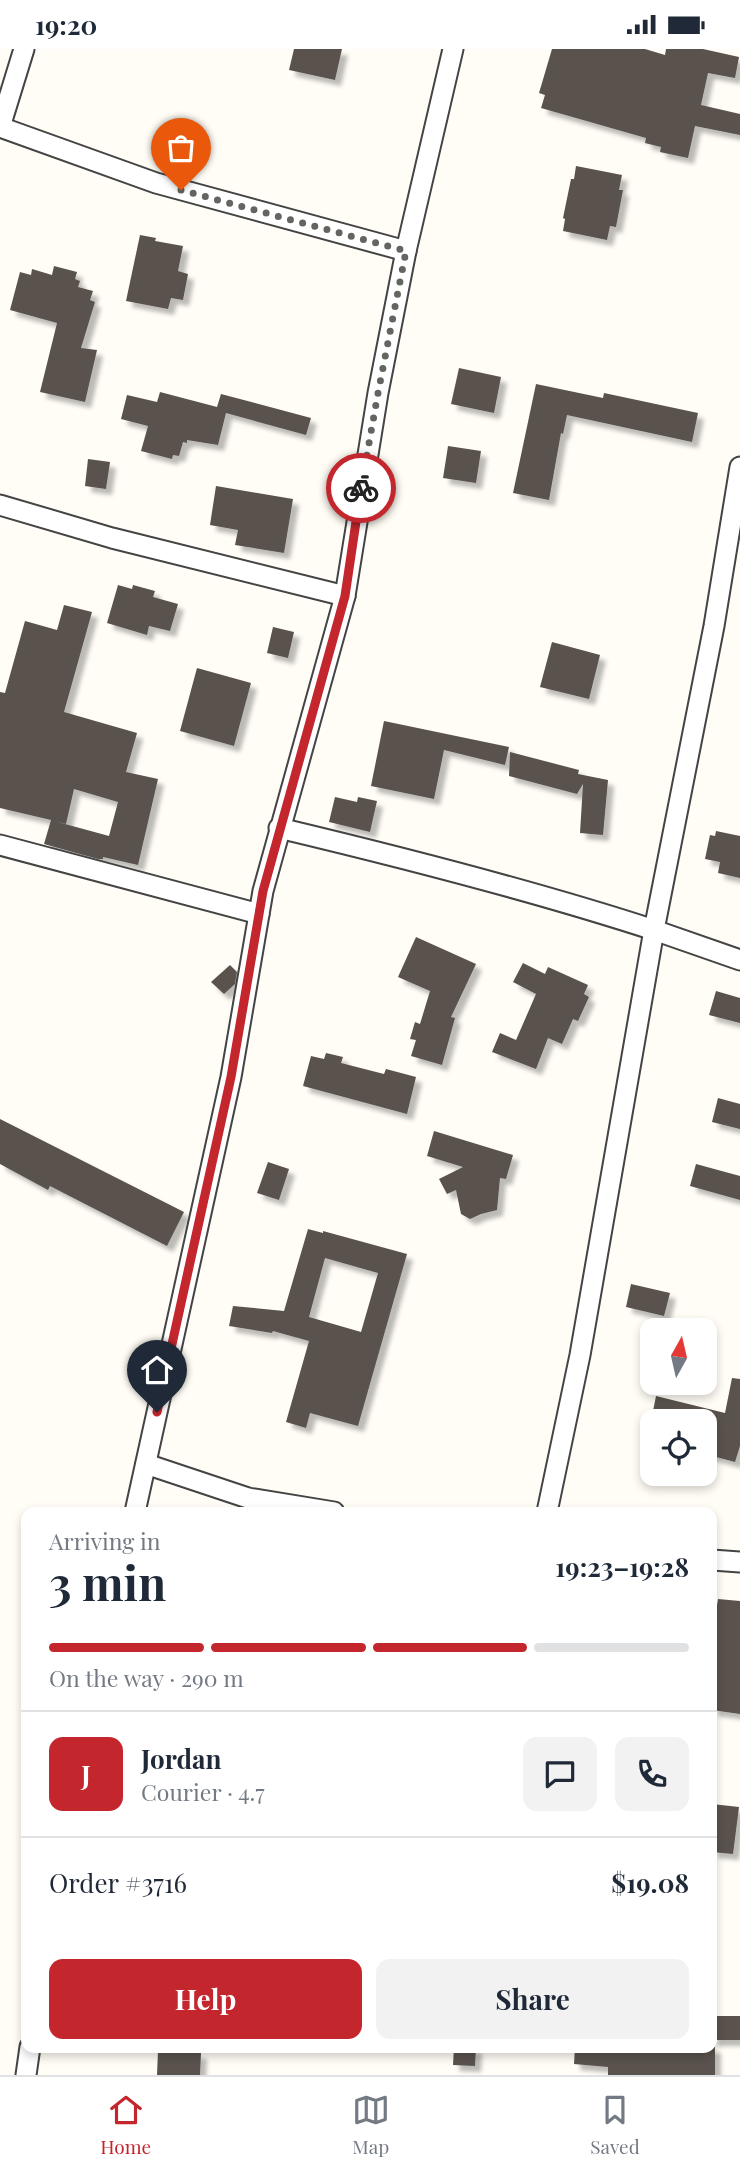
<!DOCTYPE html>
<meta charset="utf-8">
<style>
:root{--surface:#fff;--page:#f2f2f3;--text:#1f2937;--muted:#747a83;--line:#e0e1e3;--accent:#c4262e}
body{margin:0;font-family:"Playfair Display",serif;background:var(--page);color:var(--text);height:100vh;display:flex;flex-direction:column;font-size:26px;white-space:nowrap}
*{box-sizing:border-box;margin:0}
p{font-size:23px;color:var(--muted)}
.icon{flex:none;width:38px;height:38px;fill:none;stroke:currentColor;stroke-width:2;stroke-linecap:round;stroke-linejoin:round}
.map{position:relative;flex:1;overflow:hidden}
.side{position:absolute;left:21px;top:1458px;width:696px;height:546px;display:flex;flex-direction:column;background:var(--surface);border-radius:14px;box-shadow:0 4px 10px #0003}
.side>*{flex:none}
.needle{width:46px;rotate:8deg}
.tools{position:absolute;left:640px;top:1269px;display:grid;gap:14px}
.tools a{display:grid;place-items:center;width:77px;height:77px;border-radius:14px;background:var(--surface);box-shadow:0 4px 10px #0003;font-size:35px}
.pin{position:absolute;display:grid;place-items:center;width:60px;height:60px;color:#fff;margin:-72px -30px;border-radius:50% 50% 50% 0;rotate:-45deg;box-shadow:0 0 7px #0007}
.pin .icon{rotate:45deg}
.courier{position:absolute;display:grid;place-items:center;width:70px;height:70px;margin:-35px;border:5px solid #c4262e;border-radius:50%;background:#fff;color:#222;box-shadow:0 2px 9px #0007}
.head em{font-style:normal;font-weight:700}
.head div{display:flex;flex-direction:column-reverse}
.head{display:flex;align-items:center;justify-content:space-between;height:119px;padding:0 28px}
h1{font-size:46px;font-weight:700;line-height:52px}
.bar{display:grid;grid-template-columns:repeat(4,1fr);gap:10px 7px;align-content:center;height:84px;padding:0 28px}
.bar i{height:9px;border-radius:5px;background:var(--line)}
.bar .active{background:var(--accent)}
.bar p{grid-column:span 4}
.line{display:flex;align-items:center;gap:18px;padding:0 28px;border-top:2px solid var(--line)}
.line div{flex:1}
.round{display:grid;place-items:center;flex:none;width:74px;height:74px;border-radius:14px;background:var(--page)}
.action{display:flex;gap:14px;margin-top:auto;padding:14px 28px}
.action a{flex:1;height:80px;border-radius:14px;background:var(--accent);color:#fff;font-size:28px;font-weight:700;line-height:80px;text-align:center}
.action a+a{background:var(--page);color:var(--text)}
.status{display:flex;justify-content:space-between;align-items:center;height:49px;padding:0 35px;background:var(--surface);direction:ltr}
.status svg{height:19px;fill:currentColor}
.menu{display:flex;justify-content:space-around;align-items:center;height:98px;border-top:2px solid var(--line);background:var(--surface);font-size:19px;color:var(--muted)}
.menu a{display:grid;justify-items:center;gap:4px}
.menu .active{color:var(--accent)}
.map>svg:first-child{display:block}
</style>
<div class="status"><b>19:20</b><svg viewBox="0 0 49 12"><path d="M0 12V9h3v3zM5 12V6h3v6zM10 12V3h3v9zM15 12V0h3v12zM26 1h20v11H26zM47 4h2v5h-2z"/></svg></div>
<div class="map">
<svg width="740" height="2026" viewBox="0 0 740 2026">
<defs>
<filter id="shadow"><feDropShadow dx="6" dy="6" stdDeviation="2" flood-color="#0004"/></filter>
</defs>
<rect width="100%" height="100%" fill="#fffdf5"/>
<!-- building -->
<g fill="#5a524d" fill-rule="evenodd" filter="url(#shadow)">
<path d="M 294,0 L 342,0 L 335,31 L 289,21 Z"/>
<path d="M 552,0 L 645,0 L 665,6 L 666,0 L 703,0 L 739,8 L 735,29 L 708,24 L 701,56 L 740,65 L 740,86 L 695,77 L 688,109 L 660,103 L 661,98 L 645,94 L 646,89 L 541,59 L 545,46 L 539,44 Z"/>
<path d="M 576,117 L 622,126 L 619,141 L 623,141 L 616,178 L 610,177 L 607,191 L 563,182 L 565,170 L 563,169 L 571,130 L 574,130 Z"/>
<path d="M 140,186 L 156,189 L 155,192 L 183,197 L 178,222 L 188,225 L 183,251 L 171,249 L 168,260 L 126,252 Z"/>
<path d="M 54,217 L 77,223 L 75,230 L 80,232 L 78,238 L 93,242 L 90,251 L 95,253 L 81,299 L 97,301 L 85,353 L 40,343 L 57,274 L 10,261 L 20,223 L 31,226 L 32,220 L 52,226 Z"/>
<path d="M 459,319 L 501,328 L 494,364 L 451,355 Z"/>
<path d="M 536,335 L 603,349 L 604,344 L 698,364 L 692,393 L 567,366 L 563,385 L 561,384 L 549,451 L 513,444 Z"/>
<path d="M 160,343 L 217,358 L 221,345 L 311,369 L 306,386 L 226,364 L 218,396 L 187,391 L 187,394 L 183,393 L 179,407 L 173,406 L 172,410 L 141,402 L 148,377 L 121,370 L 127,346 L 157,353 Z"/>
<path d="M 448,397 L 481,402 L 476,434 L 443,429 Z"/>
<path d="M 88,410 L 110,413 L 106,440 L 85,437 Z"/>
<path d="M 216,437 L 293,450 L 284,504 L 235,496 L 238,481 L 210,476 Z"/>
<path d="M 118,536 L 132,540 L 133,536 L 155,542 L 153,548 L 178,555 L 170,582 L 149,577 L 147,586 L 107,574 Z"/>
<path d="M 64,556 L 92,563 L 64,663 L 137,684 L 126,723 L 158,730 L 138,816 L 103,808 L 103,810 L 98,810 L 44,795 L 51,771 L 0,759 L 0,643 L 5,644 L 25,572 L 57,581 ZM 74,740 L 118,753 L 109,787 L 54,772 L 66,775 Z"/>
<path d="M 273,578 L 294,583 L 288,609 L 267,604 Z"/>
<path d="M 552,593 L 600,606 L 589,650 L 540,638 Z"/>
<path d="M 197,619 L 251,634 L 234,697 L 180,682 Z"/>
<path d="M 384,672 L 509,698 L 505,716 L 444,701 L 434,750 L 371,737 Z"/>
<path d="M 510,703 L 579,721 L 578,725 L 608,731 L 603,786 L 580,784 L 583,735 L 577,745 L 509,727 Z"/>
<path d="M 335,748 L 357,753 L 358,748 L 377,752 L 370,783 L 329,773 Z"/>
<path d="M 716,782 L 740,787 L 740,829 L 718,824 L 720,813 L 705,810 L 710,786 L 715,787 Z"/>
<path d="M 416,888 L 476,915 L 451,968 L 455,969 L 442,1016 L 411,1007 L 416,991 L 410,990 L 415,973 L 420,975 L 430,942 L 398,928 Z"/>
<path d="M 523,914 L 545,925 L 548,918 L 588,936 L 584,945 L 589,948 L 578,972 L 573,970 L 562,995 L 548,989 L 536,1020 L 492,1003 L 500,984 L 516,991 L 536,945 L 513,933 Z"/>
<path d="M 230,916 L 237,923 L 235,935 L 224,945 L 211,933 Z"/>
<path d="M 716,942 L 740,949 L 740,974 L 709,966 Z"/>
<path d="M 326,1004 L 343,1008 L 341,1014 L 384,1025 L 386,1020 L 416,1028 L 407,1065 L 303,1037 L 311,1007 L 324,1010 Z"/>
<path d="M 718,1049 L 740,1055 L 740,1080 L 712,1073 Z"/>
<path d="M 0,1070 L 184,1163 L 167,1197 L 50,1137 L 48,1141 L 0,1115 Z"/>
<path d="M 434,1082 L 513,1106 L 506,1130 L 500,1129 L 497,1161 L 481,1165 L 470,1170 L 461,1165 L 456,1141 L 447,1145 L 439,1130 L 463,1118 L 427,1107 Z"/>
<path d="M 268,1113 L 289,1120 L 279,1151 L 257,1144 Z"/>
<path d="M 696,1115 L 740,1127 L 740,1151 L 690,1137 Z"/>
<path d="M 308,1180 L 323,1184 L 323,1182 L 407,1205 L 358,1377 L 310,1364 L 306,1379 L 286,1373 L 309,1292 L 273,1282 L 272,1284 L 229,1277 L 233,1257 L 284,1262 ZM 325,1209 L 378,1224 L 361,1283 L 309,1268 Z"/>
<path d="M 631,1235 L 670,1244 L 664,1267 L 626,1258 Z"/>
<path d="M 732,1329 L 740,1330 L 740,1397 L 735,1413 L 705,1405 L 705,1372 L 651,1372 L 656,1347 L 725,1364 Z"/>
<path d="M 718,1550 L 740,1552 L 740,1665 L 712,1661 L 712,1587 Z"/>
<path d="M 712,1755 L 739,1758 L 733,1805 L 712,1803 Z"/>
<rect x="712" y="1967" width="28" height="24"/>
<path d="M 454,1998 L 476,1998 L 475,2017 L 453,2016 Z"/>
<path d="M 575,1998 L 715,1998 L 715,2026 L 608,2026 L 608,2018 L 574,2015 Z"/>
<path d="M 158,2002 L 201,2004 L 200,2026 L 157,2026 Z"/>
</g>
<g fill="none" stroke-linecap="round" stroke-linejoin="round">
<defs>
<g id="minor">
<path d="M 0,78 L 156,134 L 406,202"/>
<path d="M 0,78 L 24,0"/>
<path d="M 0,456 L 112,489 L 345,547"/>
<path d="M 279,779 C 405,809 531,841 654,881 L 714,577 L 740,418"/>
<path d="M 0,796 L 259,865"/>
<path d="M 146,1415 L 248,1449 L 334,1463"/>
<path d="M 135,1463 L 231,1028 L 263,842 L 345,547 L 378,344 L 406,202 L 453,0"/>
<path d="M 547,1463 L 580,1306 L 654,881 L 740,911"/>
<path d="M 712,1511 L 740,1513"/>
<path d="M 26,2026 L 30,1998"/>
</g>
</defs>
<!-- minor casing -->
<use href="#minor" stroke="#444" stroke-width="23"/>
<!-- minor -->
<use href="#minor" stroke="#fff" stroke-width="19"/>
</g>
<g fill="none" stroke-linecap="round" stroke-linejoin="round">
<!-- done -->
<path stroke="#646461" stroke-width="7" stroke-dasharray="0 12.6" d="M 181,141 L 406,202 L 378,344 L 361,439"/>
<!-- route -->
<path stroke="#c4262e" stroke-width="9" d="M 157,1363 L 231,1028 L 263,842 L 345,547 L 361,439"/>
</g>
</svg>
<div class="tools">
<a><svg class="needle" viewBox="-14 -14 28 28"><path d="M0-13l5 13h-10z" fill="#e53935"/><path d="M0 13l5-13h-10z" fill="#747a83"/></svg></a>
<a><svg class="icon" aria-label="locate" viewBox="0 0 24 24"><circle cx="12" cy="12" r="6"/><path d="M12 2v4M12 18v4M2 12h4M18 12h4"/></svg></a>
</div>
<div class="pin" style="left:181px;top:141px;background:#ea580c"><svg class="icon" aria-label="bag" viewBox="0 0 24 24"><path d="M5 8h14l-1 12H6zM9 8a3 3 0 0 1 6 0"/></svg></div>
<div class="pin" style="left:157px;top:1363px;background:#1f2937"><svg class="icon" aria-label="home" viewBox="0 0 24 24"><path d="M3 11l9-7 9 7M6 9v11h12V9"/></svg></div>
<div class="courier" style="left:361px;top:439px"><svg class="icon" aria-label="bike" viewBox="0 0 24 24"><circle cx="6" cy="16" r="4"/><circle cx="18" cy="16" r="4"/><path d="M6 16l4-8h5l3 8M10 8l3 8H6M13 5h3"/></svg></div>
<section class="side">
<div class="head"><div><h1>3 min</h1><p>Arriving in</p></div><em>19:23–19:28</em></div>
<div class="bar"><i class="active"></i><i class="active"></i><i class="active"></i><i></i><p>On the way · 290 m</p></div>
<div class="line" style="height:126px"><b class="round" style="background:var(--accent);color:#fff">J</b><div><b>Jordan</b><p>Courier · 4.7</p></div><a class="round"><svg class="icon" aria-label="chat" viewBox="0 0 24 24"><path d="M4 5h16v11H9l-5 4z"/></svg></a><a class="round"><svg class="icon" aria-label="phone" viewBox="0 0 24 24"><path d="M5 4h4l2 5-3 2q2 4 5 5l2-3 5 2v4C11 20 4 13 5 4z"/></svg></a></div>
<div class="line" style="height:91px"><div>Order #3716</div><b>$19.08</b></div>
<div class="action"><a>Help</a><a>Share</a></div>
</section>
</div>
<nav class="menu">
<a class="active"><svg class="icon" aria-label="home" viewBox="0 0 24 24"><path d="M3 11l9-7 9 7M6 9v11h12V9"/></svg>Home</a>
<a><svg class="icon" aria-label="map" viewBox="0 0 24 24"><path d="M3 6l6-2 6 2 6-2v14l-6 2-6-2-6 2zM9 4v14M15 6v14"/></svg>Map</a>
<a><svg class="icon" aria-label="saved" viewBox="0 0 24 24"><path d="M7 4h10v16l-5-4-5 4z"/></svg>Saved</a>
</nav>
